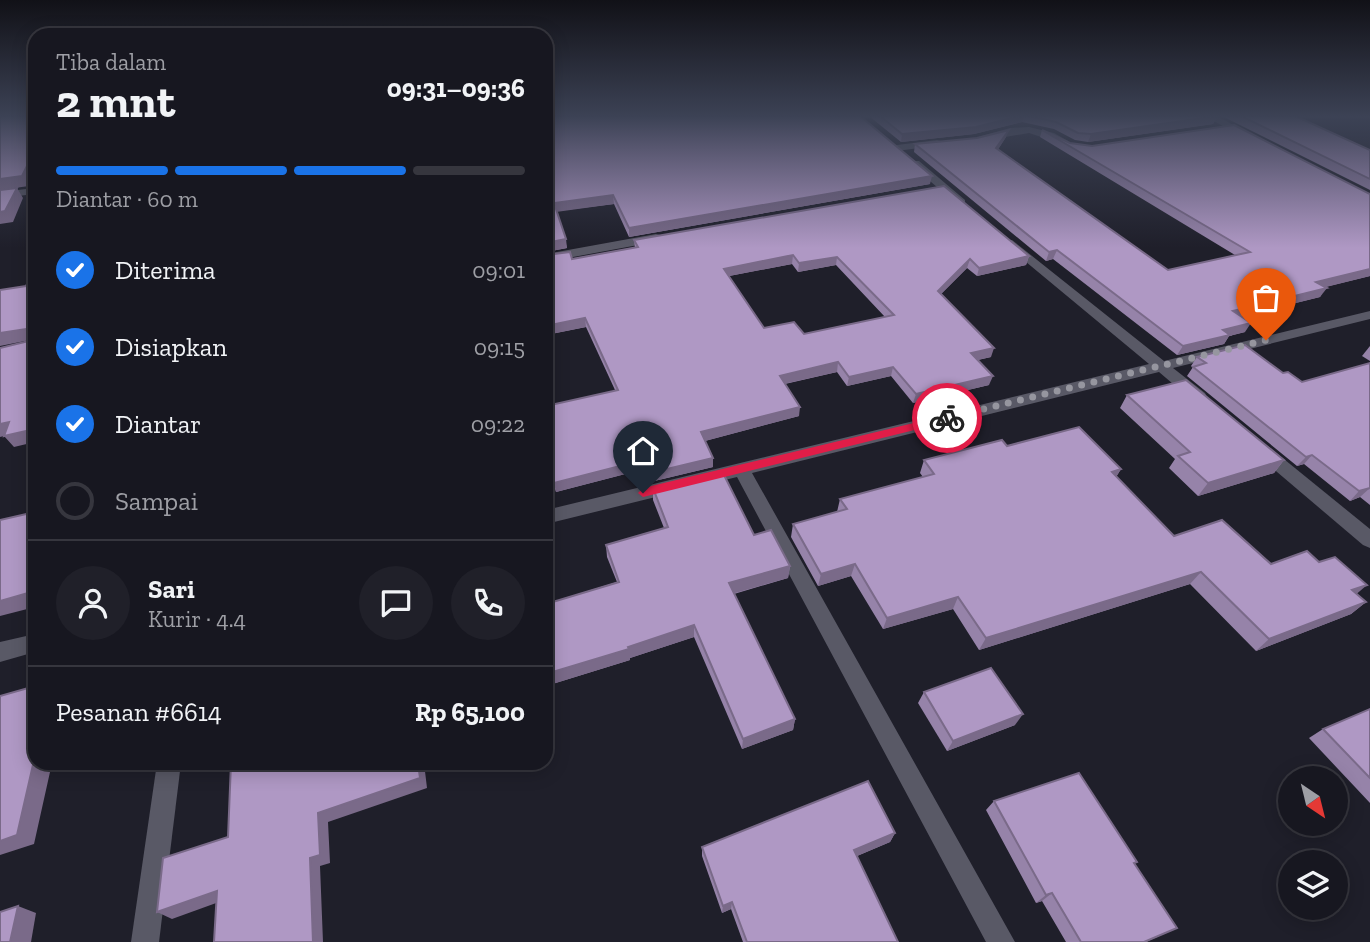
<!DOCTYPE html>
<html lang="id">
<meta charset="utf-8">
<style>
:root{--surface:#171720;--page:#202029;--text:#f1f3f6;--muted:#9e9fa5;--line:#36363e;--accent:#1a73e8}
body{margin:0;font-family:"Zilla Slab",serif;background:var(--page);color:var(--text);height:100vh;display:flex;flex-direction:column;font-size:26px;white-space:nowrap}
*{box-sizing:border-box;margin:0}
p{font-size:23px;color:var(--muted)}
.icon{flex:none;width:38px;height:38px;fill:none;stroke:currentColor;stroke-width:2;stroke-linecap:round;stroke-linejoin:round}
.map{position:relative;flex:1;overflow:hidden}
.details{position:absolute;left:28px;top:28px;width:525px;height:742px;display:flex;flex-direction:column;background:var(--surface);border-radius:21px;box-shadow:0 4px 18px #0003,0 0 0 2px var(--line)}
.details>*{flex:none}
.needle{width:46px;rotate:145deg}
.controls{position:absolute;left:1278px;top:766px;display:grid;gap:14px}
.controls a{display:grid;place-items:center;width:70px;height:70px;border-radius:50%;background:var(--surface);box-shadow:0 4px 18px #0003,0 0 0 2px var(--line);font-size:35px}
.pin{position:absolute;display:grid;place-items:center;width:60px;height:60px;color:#fff;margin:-72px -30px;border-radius:50% 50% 50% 0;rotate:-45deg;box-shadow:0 0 7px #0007}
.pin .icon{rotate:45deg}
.courier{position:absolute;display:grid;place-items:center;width:70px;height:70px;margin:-35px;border:5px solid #e11d48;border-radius:50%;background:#fff;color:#222;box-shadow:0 2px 9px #0007}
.summary em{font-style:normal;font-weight:700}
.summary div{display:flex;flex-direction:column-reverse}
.summary{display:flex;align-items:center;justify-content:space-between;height:119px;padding:0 28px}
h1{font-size:46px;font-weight:700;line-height:52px}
.bar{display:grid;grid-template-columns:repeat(4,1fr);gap:10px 7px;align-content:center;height:84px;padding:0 28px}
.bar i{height:9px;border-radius:5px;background:var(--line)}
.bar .active{background:var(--accent)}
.bar p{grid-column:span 4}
.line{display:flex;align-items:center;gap:18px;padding:0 28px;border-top:2px solid var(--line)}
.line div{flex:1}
.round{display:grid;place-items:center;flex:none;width:74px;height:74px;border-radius:37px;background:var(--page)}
ol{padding:0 28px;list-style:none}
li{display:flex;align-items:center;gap:21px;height:77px}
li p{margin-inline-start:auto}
li .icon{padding:7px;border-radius:50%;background:var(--accent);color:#fff;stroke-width:4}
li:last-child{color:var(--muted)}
li i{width:38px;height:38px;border:4px solid var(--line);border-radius:50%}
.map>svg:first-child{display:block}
</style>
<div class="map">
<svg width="1370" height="942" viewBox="0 0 1370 942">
<rect width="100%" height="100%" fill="#1f1f2a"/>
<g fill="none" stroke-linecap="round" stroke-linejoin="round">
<!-- minor -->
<g fill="#595966" fill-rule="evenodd">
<path d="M 1205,116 L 1217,116 L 1255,137 L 1246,139 Z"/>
<path d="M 1029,127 L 1054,133 L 1068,141 L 1063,144 L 1029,133 L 976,142 L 971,139 L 1010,128 Z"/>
<path d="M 937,140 L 941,141 L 941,145 L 897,151 L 892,148 L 897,145 Z"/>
<path d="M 911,161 L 919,161 L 965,200 L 965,204 L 957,204 L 911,165 Z"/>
<path d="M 35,188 L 35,194 L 0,198 L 0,192 Z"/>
<path d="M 656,234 L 660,235 L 660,241 L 546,262 L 546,254 Z"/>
<path d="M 1012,240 L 1164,361 L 1370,311 L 1370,319 L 1173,368 L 1205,393 L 1207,397 L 1205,401 L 1193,401 L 1159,372 L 752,473 L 1015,942 L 986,942 L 737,477 L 546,524 L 546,510 L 1149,364 L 1008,247 L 1008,241 Z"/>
<path d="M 1263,445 L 1269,447 L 1370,529 L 1370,548 L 1363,545 L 1257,455 L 1254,451 Z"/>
<path d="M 35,634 L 35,652 L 0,662 L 0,642 Z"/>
<path d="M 157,763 L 181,763 L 159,942 L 131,942 Z"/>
</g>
</g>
<!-- wall -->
<g fill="#9683a9" fill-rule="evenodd">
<path d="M 869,116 L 1217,116 L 1213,124 L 1088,142 L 1075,140 L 1054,129 L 1022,122 L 974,134 L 901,142 Z"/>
<path d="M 1222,116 L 1295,116 L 1370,150 L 1370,190 Z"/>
<path d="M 546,117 L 930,184 L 629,237 L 614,204 L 557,211 L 567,248 L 546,252 Z"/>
<path d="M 1042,130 L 1070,143 L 1370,276 L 1325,287 L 1320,297 L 1242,316 L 1245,332 L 1229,336 L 1224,344 L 1177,355 L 1053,259 L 1046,261 L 914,152 L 915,144 L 1006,137 L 998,149 L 1168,270 L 1235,255 L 1040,137 Z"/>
<path d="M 634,240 L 1029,256 L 1026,265 L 977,276 L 967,268 L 941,294 L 991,357 L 978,360 L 989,385 L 913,403 L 891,376 L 847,386 L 837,372 L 785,384 L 799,416 L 705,441 L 713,467 L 646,483 L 645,479 L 636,481 L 633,472 L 556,492 L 553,482 L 546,484 L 615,390 L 586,327 L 546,335 L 546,255 L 572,259 L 635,248 ZM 792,264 L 798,272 L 836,265 L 885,317 L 804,334 L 764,328 L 729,276 Z"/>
<path d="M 1370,346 L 1370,361 L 1362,356 Z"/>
<path d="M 1197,357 L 1283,373 L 1302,382 L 1370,363 L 1370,505 L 1360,497 L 1350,501 L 1304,464 L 1297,466 L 1187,376 L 1193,367 L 1191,366 Z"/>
<path d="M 1127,395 L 1284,460 L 1274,473 L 1198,496 L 1169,468 L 1175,459 L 1120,408 Z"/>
<path d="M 1007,446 L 1121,469 L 1116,477 L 1174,536 L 1271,564 L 1357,594 L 1366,602 L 1351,614 L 1256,651 L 1190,584 L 979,650 L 953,609 L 883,629 L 851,576 L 818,586 L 791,537 L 793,524 L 837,512 L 840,499 L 923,477 L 920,473 L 924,460 Z"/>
<path d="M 653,488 L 754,535 L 790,566 L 788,578 L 734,594 L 795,719 L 793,730 L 742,749 L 694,637 L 630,658 L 630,660 L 546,686 L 546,604 L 617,582 L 607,557 L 606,545 L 664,528 L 653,500 Z"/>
<path d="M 924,692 L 1015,725 L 947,751 L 918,703 Z"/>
<path d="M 1370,709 L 1370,803 L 1309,738 L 1323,729 Z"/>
<path d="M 994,801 L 1134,864 L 1177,928 L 1146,942 L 1066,942 L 1042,901 L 1036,903 L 986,810 Z"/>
<path d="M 895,833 L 890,842 L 857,856 L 898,942 L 743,942 L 731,909 L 722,913 L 702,856 L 702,847 Z"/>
</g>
<!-- shaded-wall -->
<g fill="#7a6a89">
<path d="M 1019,116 L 1024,116 L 1022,122 L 974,134 L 901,142 L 902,134 Z"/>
<path d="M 1217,116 L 1213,124 L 1088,142 L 1091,134 Z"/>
<path d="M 1009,130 L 1006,137 L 994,156 L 996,148 Z"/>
<path d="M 35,163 L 35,174 L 29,186 L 0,190 L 0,179 L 28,164 Z"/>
<path d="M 932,176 L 930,184 L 629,237 L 629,228 Z"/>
<path d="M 17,188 L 23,198 L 13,222 L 0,224 L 0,212 Z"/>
<path d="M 613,195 L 614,204 L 556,212 L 554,203 Z"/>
<path d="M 566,239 L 567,248 L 546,252 L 546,243 Z"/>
<path d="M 1057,250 L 1053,259 L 1046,261 L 1049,252 Z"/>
<path d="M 793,255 L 792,264 L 724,277 L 724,269 Z"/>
<path d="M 1029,256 L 1026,265 L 977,276 L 979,268 Z"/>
<path d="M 837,257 L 836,265 L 798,272 L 799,263 Z"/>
<path d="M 970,259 L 967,268 L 935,300 L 938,291 Z"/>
<path d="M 1370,269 L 1370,276 L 1310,291 L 1316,282 Z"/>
<path d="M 1327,288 L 1320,297 L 1228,320 L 1233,311 Z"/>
<path d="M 585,318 L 586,327 L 546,335 L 546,326 Z"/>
<path d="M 1251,323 L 1245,332 L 1229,336 L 1224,344 L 1177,355 L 1183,346 L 1223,330 Z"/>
<path d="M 26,329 L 35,339 L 0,346 L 0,333 Z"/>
<path d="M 994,348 L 991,357 L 968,362 L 971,353 Z"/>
<path d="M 838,362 L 837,372 L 779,385 L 780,376 Z"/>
<path d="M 893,367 L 891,376 L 847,386 L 849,377 Z"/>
<path d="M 993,376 L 989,385 L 913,403 L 916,394 Z"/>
<path d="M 800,407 L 799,416 L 701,442 L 701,432 Z"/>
<path d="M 9,422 L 35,429 L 35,442 L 14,447 L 4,436 L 0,437 L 0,424 Z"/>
<path d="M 1312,455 L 1304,464 L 1297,466 L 1306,457 Z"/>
<path d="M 713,458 L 713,467 L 646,483 L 646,474 Z"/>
<path d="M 1284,460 L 1274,473 L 1198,496 L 1208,483 Z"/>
<path d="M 632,463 L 633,472 L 556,492 L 554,483 Z"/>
<path d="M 1121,469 L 1113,482 L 1112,472 Z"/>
<path d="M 644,470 L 645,479 L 636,481 L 636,472 Z"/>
<path d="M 551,473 L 553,482 L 546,484 L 546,474 Z"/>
<path d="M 1370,488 L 1360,497 L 1350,501 L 1359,491 Z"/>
<path d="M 855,564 L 851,576 L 818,586 L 821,574 Z"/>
<path d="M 790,566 L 788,578 L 728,595 L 729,583 Z"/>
<path d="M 1201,572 L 1190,584 L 979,650 L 986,638 Z"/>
<path d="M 1367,585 L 1353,597 L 1352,590 Z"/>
<path d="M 35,591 L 35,607 L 0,616 L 0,601 Z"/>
<path d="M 958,597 L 953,609 L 883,629 L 887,618 Z"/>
<path d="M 1366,602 L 1351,614 L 1256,651 L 1269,639 Z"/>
<path d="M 694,625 L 694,637 L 630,658 L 630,660 L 546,686 L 546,674 Z"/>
<path d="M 1023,714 L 1015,725 L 947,751 L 953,741 Z"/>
<path d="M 795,719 L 793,730 L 742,749 L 743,739 Z"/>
<path d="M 35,756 L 35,763 L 52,763 L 34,844 L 0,855 L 0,841 Z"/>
<path d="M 418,763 L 424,763 L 427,788 L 328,822 L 330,863 L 320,866 L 323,942 L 313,942 L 310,858 L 318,813 Z"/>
<path d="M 895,833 L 890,842 L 850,859 L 854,850 Z"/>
<path d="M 217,891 L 230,898 L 172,919 L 157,912 Z"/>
<path d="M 1052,893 L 1042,901 L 1036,903 L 1046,895 Z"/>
<path d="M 732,902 L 731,909 L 722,913 L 723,906 Z"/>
<path d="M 18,906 L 36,913 L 31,942 L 10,942 Z"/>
</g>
<!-- building -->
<g fill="#af98c4" stroke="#7a6a89" stroke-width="2" fill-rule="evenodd">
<path d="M 0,116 L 35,116 L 35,163 L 28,164 L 22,176 L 0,179 Z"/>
<path d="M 550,116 L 860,116 L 932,176 L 629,228 L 613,195 L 554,203 L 566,239 L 546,243 L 546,117 Z"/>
<path d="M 880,116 L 1019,116 L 976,127 L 902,134 Z"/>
<path d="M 1029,116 L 1217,116 L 1091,134 L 1078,133 L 1056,122 Z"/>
<path d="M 1241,116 L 1295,116 L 1370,150 L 1370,179 Z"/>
<path d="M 1234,125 L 1370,194 L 1370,269 L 1316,282 L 1327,288 L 1233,311 L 1251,323 L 1223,330 L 1230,335 L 1183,346 L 1057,250 L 1049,252 L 915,144 L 977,138 L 1009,130 L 996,148 L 1168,270 L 1250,252 L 1042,130 L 1070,143 L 1092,146 Z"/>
<path d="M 944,186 L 1029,256 L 979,268 L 970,259 L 938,291 L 994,348 L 971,353 L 993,376 L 916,394 L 893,367 L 849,377 L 838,362 L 780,376 L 800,407 L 701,432 L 713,458 L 646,474 L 644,470 L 636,472 L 632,463 L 554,483 L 551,473 L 546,474 L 546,406 L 618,390 L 585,318 L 546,326 L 546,255 L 570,252 L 572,259 L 638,247 L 634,240 ZM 793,255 L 799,263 L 837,257 L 894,315 L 804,334 L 794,322 L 764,328 L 724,269 Z"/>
<path d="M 17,188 L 5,211 L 0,212 L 0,190 Z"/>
<path d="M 35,269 L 35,429 L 4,436 L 9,422 L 0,424 L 0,348 L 29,341 L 29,331 L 26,329 L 0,333 L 0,290 L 26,286 Z"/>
<path d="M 1245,345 L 1283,373 L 1288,372 L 1302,382 L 1370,363 L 1370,488 L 1359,491 L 1312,455 L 1306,457 L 1193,367 L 1206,363 L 1197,357 Z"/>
<path d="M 1186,380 L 1284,460 L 1208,483 L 1178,456 L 1190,452 L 1127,395 Z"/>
<path d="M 1079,427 L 1121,469 L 1112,472 L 1174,536 L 1222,520 L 1271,564 L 1307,551 L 1319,562 L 1335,557 L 1367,585 L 1352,590 L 1366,602 L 1269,639 L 1201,572 L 986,638 L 958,597 L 887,618 L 855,564 L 821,574 L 793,524 L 847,509 L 840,499 L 934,474 L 924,460 L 1002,440 L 1007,446 Z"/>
<path d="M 722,471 L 754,535 L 771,530 L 790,566 L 729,583 L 795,719 L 743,739 L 694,625 L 628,647 L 629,649 L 546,674 L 546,604 L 619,582 L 606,545 L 668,527 L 653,488 Z"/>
<path d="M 35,512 L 35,591 L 0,601 L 0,520 Z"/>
<path d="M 991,668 L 1023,714 L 953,741 L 924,692 Z"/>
<path d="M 35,686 L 35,756 L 17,835 L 0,841 L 0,696 Z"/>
<path d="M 1370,709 L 1370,778 L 1323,729 Z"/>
<path d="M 231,763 L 418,763 L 420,778 L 318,813 L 320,855 L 310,858 L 313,942 L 214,942 L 217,891 L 157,912 L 163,858 L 228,837 Z"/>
<path d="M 1079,773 L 1137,862 L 1134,863 L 1177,928 L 1144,942 L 1081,942 L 1052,893 L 1046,895 L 994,801 Z"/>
<path d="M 868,781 L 895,833 L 854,850 L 898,942 L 747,942 L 732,902 L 723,906 L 702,847 Z"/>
<path d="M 18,906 L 10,942 L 0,942 L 0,912 Z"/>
</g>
<!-- sky -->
<linearGradient id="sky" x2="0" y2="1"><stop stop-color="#111117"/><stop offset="0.47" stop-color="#3c4255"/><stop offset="1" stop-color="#3c4255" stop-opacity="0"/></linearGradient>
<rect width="1370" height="248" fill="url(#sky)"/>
<!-- route -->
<path fill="#e11d48" d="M 947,415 L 953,418 L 951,421 L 643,497 L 638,493 L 643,488 Z"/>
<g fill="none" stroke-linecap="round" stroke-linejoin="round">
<!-- done -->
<path stroke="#96969f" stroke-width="7" stroke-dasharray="0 12.6" d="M 947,418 L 1266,340"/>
</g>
</svg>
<div class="controls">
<a><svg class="needle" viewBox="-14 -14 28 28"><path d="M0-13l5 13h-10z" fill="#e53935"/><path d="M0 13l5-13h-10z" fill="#9e9fa5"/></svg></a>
<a><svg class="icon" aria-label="layers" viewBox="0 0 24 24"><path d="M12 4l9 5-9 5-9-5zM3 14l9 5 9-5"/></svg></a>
</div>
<div class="pin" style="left:1266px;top:340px;background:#ea580c"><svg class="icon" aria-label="bag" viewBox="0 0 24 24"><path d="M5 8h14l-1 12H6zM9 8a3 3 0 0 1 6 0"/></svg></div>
<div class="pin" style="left:643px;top:493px;background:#1f2937"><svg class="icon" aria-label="home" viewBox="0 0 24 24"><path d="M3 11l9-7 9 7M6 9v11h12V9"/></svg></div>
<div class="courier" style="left:947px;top:418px"><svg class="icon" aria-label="bike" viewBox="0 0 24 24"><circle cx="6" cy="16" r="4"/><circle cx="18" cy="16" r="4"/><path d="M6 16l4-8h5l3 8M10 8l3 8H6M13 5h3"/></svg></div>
<section class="details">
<div class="summary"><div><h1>2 mnt</h1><p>Tiba dalam</p></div><em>09:31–09:36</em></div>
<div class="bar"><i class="active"></i><i class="active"></i><i class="active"></i><i></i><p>Diantar · 60 m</p></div>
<ol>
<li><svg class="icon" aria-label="check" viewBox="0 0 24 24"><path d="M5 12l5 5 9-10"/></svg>Diterima<p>09:01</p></li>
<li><svg class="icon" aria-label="check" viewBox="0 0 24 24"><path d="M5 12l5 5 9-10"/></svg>Disiapkan<p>09:15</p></li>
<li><svg class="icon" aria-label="check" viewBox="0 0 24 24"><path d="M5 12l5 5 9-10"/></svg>Diantar<p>09:22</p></li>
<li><i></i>Sampai</li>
</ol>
<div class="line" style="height:126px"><a class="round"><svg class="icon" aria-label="person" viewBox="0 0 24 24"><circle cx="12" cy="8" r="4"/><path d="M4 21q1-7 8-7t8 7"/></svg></a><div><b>Sari</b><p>Kurir · 4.4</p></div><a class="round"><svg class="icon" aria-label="chat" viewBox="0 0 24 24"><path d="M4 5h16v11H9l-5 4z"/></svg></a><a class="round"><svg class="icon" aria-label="phone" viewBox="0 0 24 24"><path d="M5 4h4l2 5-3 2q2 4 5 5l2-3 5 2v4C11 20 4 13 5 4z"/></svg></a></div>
<div class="line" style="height:91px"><div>Pesanan #6614</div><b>Rp 65,100</b></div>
</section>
</div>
